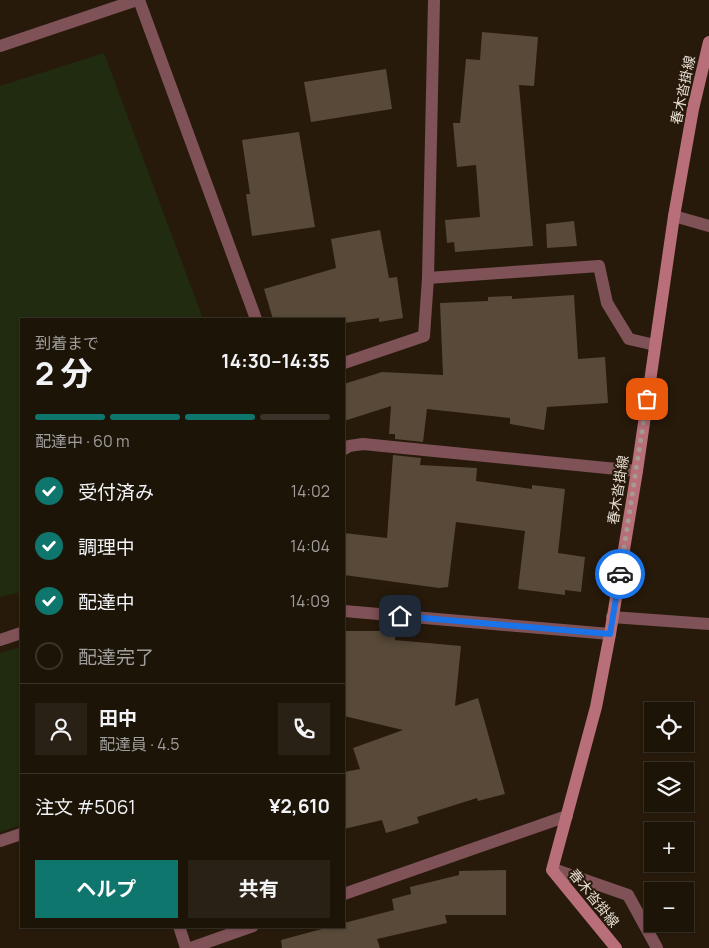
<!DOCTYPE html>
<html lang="ja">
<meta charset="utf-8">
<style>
:root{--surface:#1d1408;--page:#2a2116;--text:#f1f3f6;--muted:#a09e9c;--line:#3b3329;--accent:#0f766e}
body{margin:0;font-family:Manrope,"Noto Sans JP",sans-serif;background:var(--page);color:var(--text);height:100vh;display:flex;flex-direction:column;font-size:19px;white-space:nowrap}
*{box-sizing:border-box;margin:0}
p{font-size:16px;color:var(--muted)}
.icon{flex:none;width:28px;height:28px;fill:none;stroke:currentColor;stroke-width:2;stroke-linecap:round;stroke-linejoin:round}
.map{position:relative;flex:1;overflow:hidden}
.drawer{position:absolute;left:20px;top:318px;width:325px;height:610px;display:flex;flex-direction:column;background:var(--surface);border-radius:0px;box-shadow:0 1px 4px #0004,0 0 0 1px var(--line)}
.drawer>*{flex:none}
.controls{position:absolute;left:644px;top:702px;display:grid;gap:10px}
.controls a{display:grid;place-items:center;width:50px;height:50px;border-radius:0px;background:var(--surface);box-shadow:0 1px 4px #0004,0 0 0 1px var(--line);font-size:25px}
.pin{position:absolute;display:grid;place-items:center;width:42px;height:42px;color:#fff;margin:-21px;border-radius:10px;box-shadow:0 2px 8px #0006}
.courier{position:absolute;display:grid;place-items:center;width:50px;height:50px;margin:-25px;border:4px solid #1a73e8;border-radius:50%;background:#fff;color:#222;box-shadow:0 1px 6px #0007}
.overview em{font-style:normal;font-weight:700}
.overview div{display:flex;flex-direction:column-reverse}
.overview{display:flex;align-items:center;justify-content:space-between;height:85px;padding:0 15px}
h1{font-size:32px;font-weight:700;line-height:38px}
.bar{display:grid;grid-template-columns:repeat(4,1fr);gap:8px 5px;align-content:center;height:60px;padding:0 15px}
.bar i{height:6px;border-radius:4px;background:var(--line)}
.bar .on{background:var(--accent)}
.bar p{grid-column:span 4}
.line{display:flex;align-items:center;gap:12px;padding:0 15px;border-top:1px solid var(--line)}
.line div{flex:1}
.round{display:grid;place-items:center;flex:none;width:52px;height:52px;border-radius:0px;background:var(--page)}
ol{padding:0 15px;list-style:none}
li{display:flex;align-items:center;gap:15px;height:55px}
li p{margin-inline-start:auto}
li .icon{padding:5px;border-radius:50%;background:var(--accent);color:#fff;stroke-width:4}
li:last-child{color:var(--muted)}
li i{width:28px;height:28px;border:2px solid var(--line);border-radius:50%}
.action{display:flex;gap:10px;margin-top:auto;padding:10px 15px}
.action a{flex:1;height:58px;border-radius:0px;background:var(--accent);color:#fff;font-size:20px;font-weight:700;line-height:58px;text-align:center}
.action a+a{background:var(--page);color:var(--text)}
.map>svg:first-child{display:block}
</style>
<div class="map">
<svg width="709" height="948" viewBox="0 0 709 948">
<rect width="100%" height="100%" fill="#271a0a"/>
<!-- green -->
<g fill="#212b10">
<path d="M 104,53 L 203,319 L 21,319 L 21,592 L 0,597 L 0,86 Z"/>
<path d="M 21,647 L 21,825 L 0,832 L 0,653 Z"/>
</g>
<!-- building -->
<g fill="#584938">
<path d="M 482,32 L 538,37 L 534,86 L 519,85 L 533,246 L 455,252 L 454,242 L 447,243 L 445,220 L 480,217 L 476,165 L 457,167 L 453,123 L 460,123 L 466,59 L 480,60 Z"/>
<path d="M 386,69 L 392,109 L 311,122 L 304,82 Z"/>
<path d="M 299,132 L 315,227 L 252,236 L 246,194 L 250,194 L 242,140 Z"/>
<path d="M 574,221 L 577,246 L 547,248 L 546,224 Z"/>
<path d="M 380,230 L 389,278 L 397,277 L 403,318 L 379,322 L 379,318 L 345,323 L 345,319 L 273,319 L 264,289 L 336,268 L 331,239 Z"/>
<path d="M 574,295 L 578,359 L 605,357 L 608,403 L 547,407 L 544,430 L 510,424 L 510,418 L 427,409 L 423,442 L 395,439 L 395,434 L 389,434 L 391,406 L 344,421 L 344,384 L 382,372 L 443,375 L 440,303 L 488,301 L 488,297 L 512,296 L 512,299 Z"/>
<path d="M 393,455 L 421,458 L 420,465 L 477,468 L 476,481 L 532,489 L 532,485 L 565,489 L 558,553 L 585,557 L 581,592 L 565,590 L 565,595 L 518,589 L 525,531 L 456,522 L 448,587 L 439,588 L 344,575 L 344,533 L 387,538 Z"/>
<path d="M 344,631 L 395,631 L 395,640 L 461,646 L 455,706 L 478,698 L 505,794 L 478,801 L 477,798 L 417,817 L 419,823 L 386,833 L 382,820 L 344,829 L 344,772 L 360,769 L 353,748 L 403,730 L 344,716 Z"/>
<path d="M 506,870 L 506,915 L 445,915 L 447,923 L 377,939 L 380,948 L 282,948 L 281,940 L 333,926 L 344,926 L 344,923 L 394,910 L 392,899 L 411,894 L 410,887 L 459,875 L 459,871 Z"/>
</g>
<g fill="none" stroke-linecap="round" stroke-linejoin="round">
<!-- service -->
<g stroke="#7f5258" stroke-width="12">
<path d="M 428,278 L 599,266 L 607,303 L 629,339 L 655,345"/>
<path d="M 344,449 L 349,446 L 363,444 L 637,471"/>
<path d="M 344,611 L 610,634"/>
</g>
<!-- minor -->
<g stroke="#7f5258" stroke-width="12">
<path d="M 139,0 L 256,319"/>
<path d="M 0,46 L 137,0"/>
<path d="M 674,216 L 709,226"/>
<path d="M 344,363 L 424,336 L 428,278 L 434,0"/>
<path d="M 612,617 L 709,624"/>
<path d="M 0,640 L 21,633"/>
<path d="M 0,841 L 21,834"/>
<path d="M 553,869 L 628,895 L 657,948"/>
<path d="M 344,894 L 567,816"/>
<path d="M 179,926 L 186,948"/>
<path d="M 191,948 L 253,926"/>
</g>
<!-- secondary -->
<path stroke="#b86f7a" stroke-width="12" d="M 616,948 L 552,870 L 596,707 L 610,634 L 637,471 L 674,216 L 693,109 L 709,42"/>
</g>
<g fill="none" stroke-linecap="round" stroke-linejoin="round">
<!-- done -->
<path stroke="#a59b8f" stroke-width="5" stroke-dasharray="0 9" d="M 620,574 L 647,399"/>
<!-- route -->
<path stroke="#1a73e8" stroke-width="6" d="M 400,616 L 610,634 L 620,574"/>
</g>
<g text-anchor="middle" stroke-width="4" stroke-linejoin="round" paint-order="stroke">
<!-- street labels -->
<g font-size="14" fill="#e9e0d6" stroke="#271a0a">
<text transform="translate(683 90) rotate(-78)" y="5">春木沓掛線</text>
<text transform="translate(618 490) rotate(-81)" y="5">春木沓掛線</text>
<text transform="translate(594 898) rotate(51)" y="5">春木沓掛線</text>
</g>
</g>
</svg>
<div class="controls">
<a><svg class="icon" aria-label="locate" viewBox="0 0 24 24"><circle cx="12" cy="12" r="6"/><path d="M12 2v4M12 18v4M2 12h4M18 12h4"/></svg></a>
<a><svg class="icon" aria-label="layers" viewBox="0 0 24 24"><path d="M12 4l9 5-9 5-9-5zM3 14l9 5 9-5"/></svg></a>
<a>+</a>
<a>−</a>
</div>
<div class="pin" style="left:647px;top:399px;background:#ea580c"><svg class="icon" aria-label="bag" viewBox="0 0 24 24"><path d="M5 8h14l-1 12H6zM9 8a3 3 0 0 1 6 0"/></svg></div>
<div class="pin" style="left:400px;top:616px;background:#1f2937"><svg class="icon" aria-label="home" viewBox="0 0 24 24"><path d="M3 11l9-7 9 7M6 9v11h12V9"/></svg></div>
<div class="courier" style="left:620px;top:574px"><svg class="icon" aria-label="car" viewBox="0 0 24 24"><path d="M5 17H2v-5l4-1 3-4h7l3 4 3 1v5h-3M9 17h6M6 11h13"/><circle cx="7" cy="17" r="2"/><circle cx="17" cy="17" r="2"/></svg></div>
<section class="drawer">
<div class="overview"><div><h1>2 分</h1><p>到着まで</p></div><em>14:30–14:35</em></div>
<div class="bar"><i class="on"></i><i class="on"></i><i class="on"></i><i></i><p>配達中 · 60 m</p></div>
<ol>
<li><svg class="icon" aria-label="check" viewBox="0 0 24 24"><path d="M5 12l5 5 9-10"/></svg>受付済み<p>14:02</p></li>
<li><svg class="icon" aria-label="check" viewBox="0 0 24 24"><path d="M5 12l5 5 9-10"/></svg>調理中<p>14:04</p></li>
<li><svg class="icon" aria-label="check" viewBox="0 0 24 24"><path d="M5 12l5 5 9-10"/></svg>配達中<p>14:09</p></li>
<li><i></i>配達完了</li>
</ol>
<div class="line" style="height:90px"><a class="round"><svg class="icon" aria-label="person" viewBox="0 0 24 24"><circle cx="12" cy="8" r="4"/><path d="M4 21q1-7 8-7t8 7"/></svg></a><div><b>田中</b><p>配達員 · 4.5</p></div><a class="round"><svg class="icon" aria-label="phone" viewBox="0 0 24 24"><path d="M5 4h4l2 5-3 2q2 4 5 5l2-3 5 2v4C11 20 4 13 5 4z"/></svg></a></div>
<div class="line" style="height:65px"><div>注文 #5061</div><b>¥2,610</b></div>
<div class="action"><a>ヘルプ</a><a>共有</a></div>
</section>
</div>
